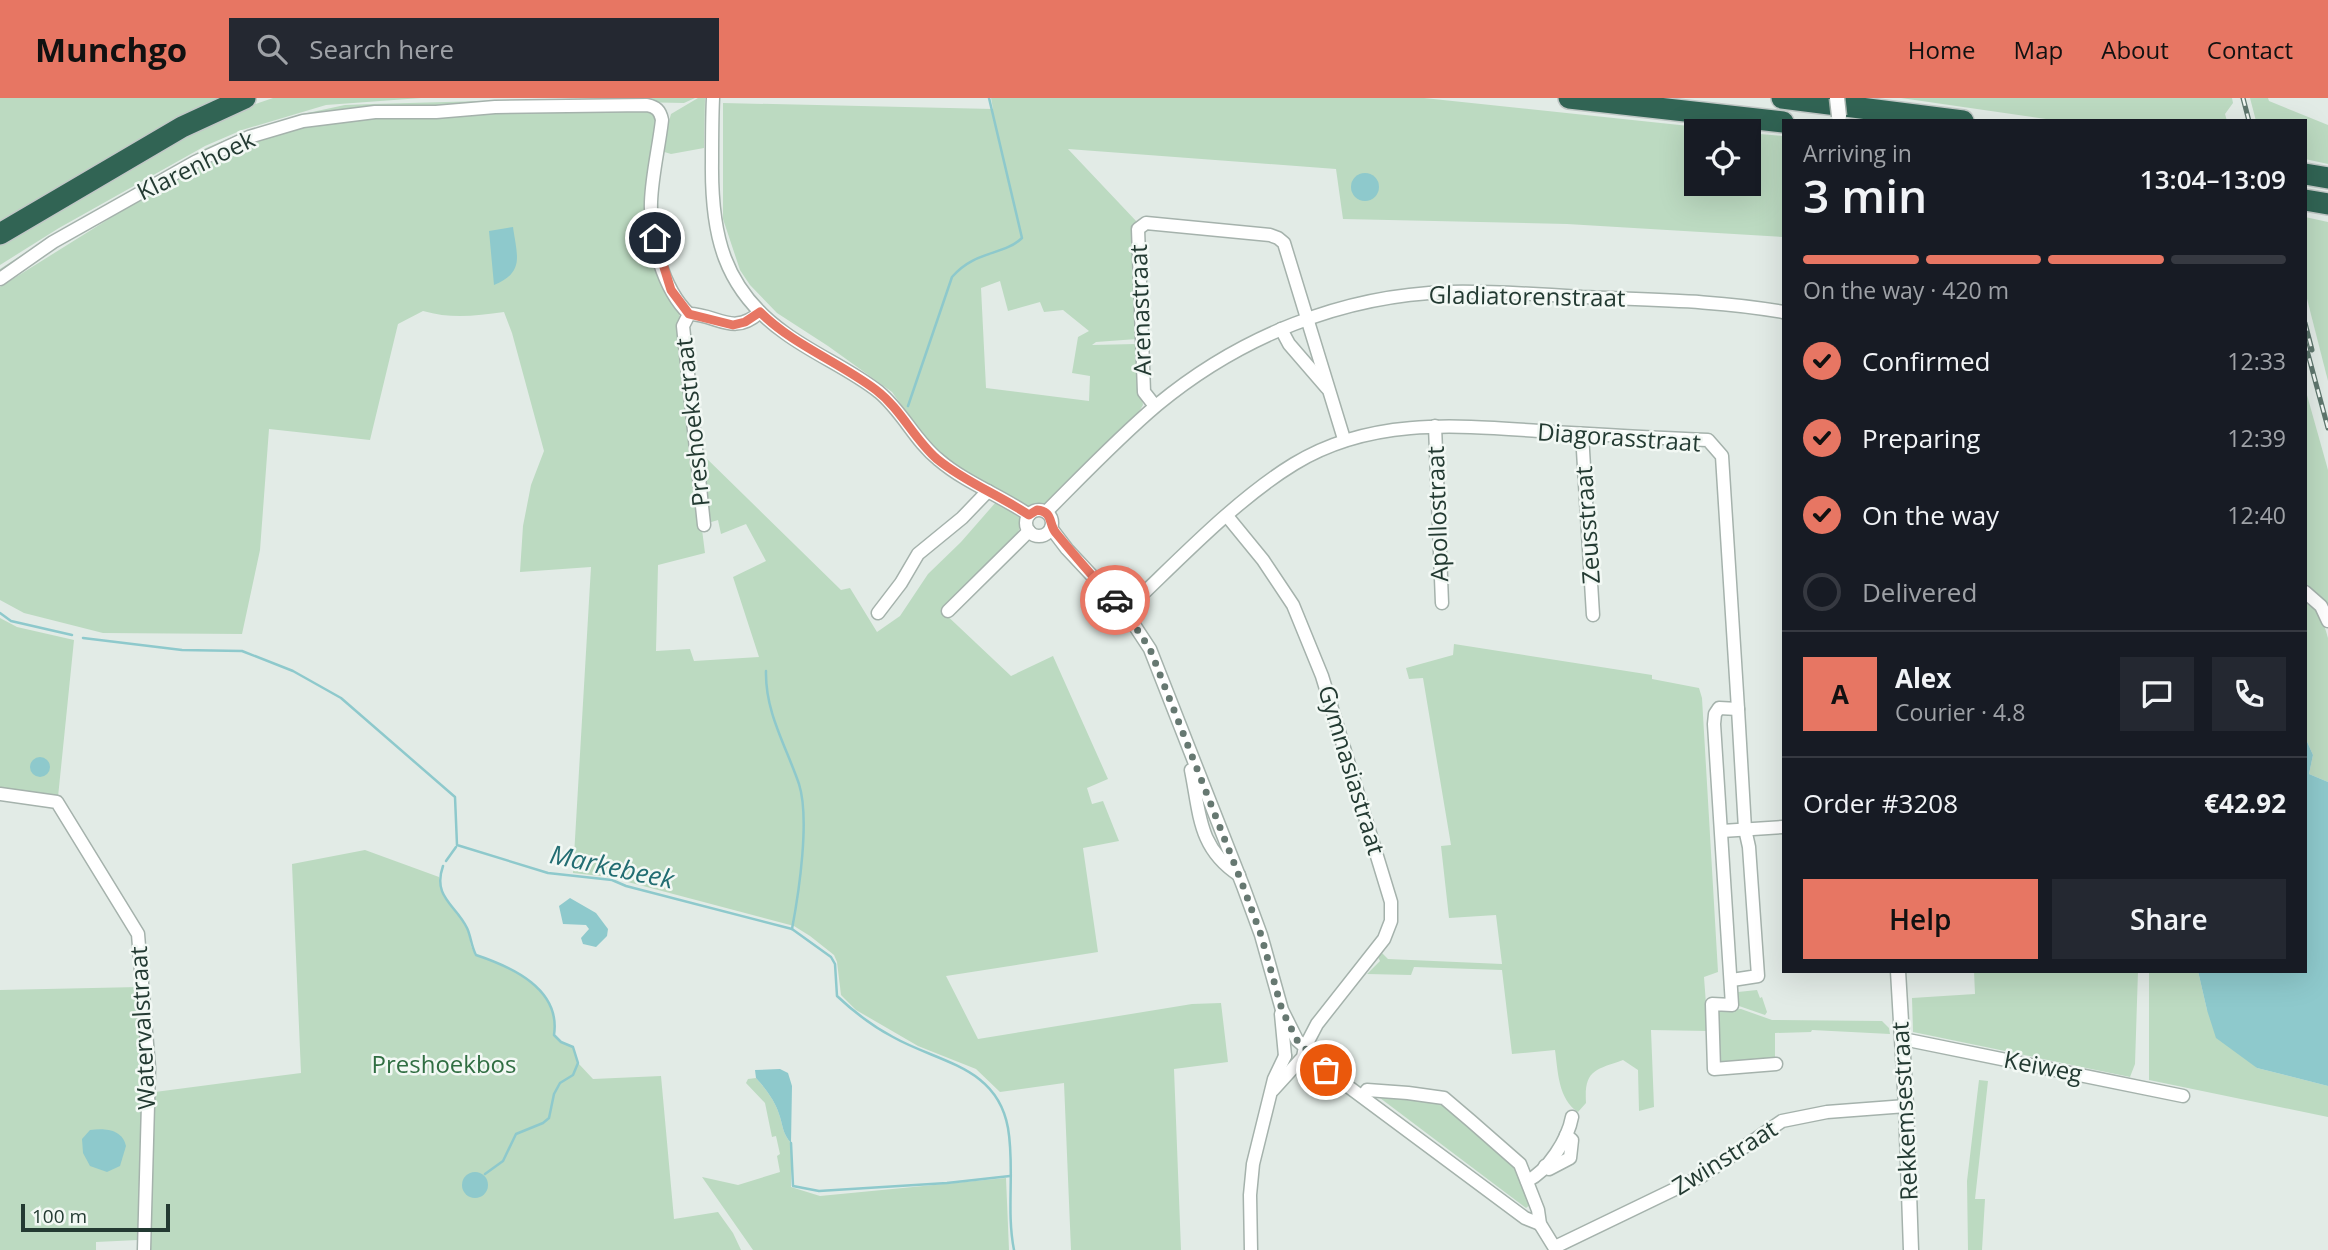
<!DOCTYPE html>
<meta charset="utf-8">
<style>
:root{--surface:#171b24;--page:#242831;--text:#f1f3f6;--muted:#9ea1a6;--line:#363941;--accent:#e77663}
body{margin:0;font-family:"Open Sans",sans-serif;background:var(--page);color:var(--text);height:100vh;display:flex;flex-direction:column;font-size:26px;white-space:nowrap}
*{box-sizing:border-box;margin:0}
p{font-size:23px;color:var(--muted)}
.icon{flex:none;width:38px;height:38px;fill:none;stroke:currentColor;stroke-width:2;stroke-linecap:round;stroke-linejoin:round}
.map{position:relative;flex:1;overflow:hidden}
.drawer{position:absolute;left:1782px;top:21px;width:525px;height:854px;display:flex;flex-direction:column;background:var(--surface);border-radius:0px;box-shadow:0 7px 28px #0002}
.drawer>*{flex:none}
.fabs{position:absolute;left:1684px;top:21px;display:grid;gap:14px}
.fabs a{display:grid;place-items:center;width:77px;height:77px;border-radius:0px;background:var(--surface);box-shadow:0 7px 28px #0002;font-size:35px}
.scale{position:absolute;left:21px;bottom:18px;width:149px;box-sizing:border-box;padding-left:7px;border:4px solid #233a32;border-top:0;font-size:19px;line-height:24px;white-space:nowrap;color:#233a32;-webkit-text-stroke:5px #f2f8f4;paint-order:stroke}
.pin{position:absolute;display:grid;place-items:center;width:60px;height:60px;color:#fff;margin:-30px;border:4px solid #fff;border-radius:50%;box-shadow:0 2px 7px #0007}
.courier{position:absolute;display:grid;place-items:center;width:70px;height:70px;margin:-35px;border:5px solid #e77663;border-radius:50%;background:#fff;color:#222;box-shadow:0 2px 9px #0007}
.head em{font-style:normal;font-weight:600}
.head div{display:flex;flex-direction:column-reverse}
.head{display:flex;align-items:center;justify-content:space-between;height:119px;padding:0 21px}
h1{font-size:46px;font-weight:600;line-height:52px}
.bar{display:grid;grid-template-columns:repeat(4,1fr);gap:10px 7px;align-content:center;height:84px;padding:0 21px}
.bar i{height:9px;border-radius:5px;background:var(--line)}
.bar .on{background:var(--accent)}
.bar p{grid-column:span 4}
.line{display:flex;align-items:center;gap:18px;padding:0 21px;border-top:2px solid var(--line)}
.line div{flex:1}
.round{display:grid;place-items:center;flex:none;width:74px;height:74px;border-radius:0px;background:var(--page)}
ol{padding:0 21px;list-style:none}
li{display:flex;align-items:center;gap:21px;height:77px}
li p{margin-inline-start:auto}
li .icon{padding:7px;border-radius:50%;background:var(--accent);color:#111;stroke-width:4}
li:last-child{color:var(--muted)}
li i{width:38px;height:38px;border:4px solid var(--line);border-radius:50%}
.action{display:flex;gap:14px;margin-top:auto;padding:14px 21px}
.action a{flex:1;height:80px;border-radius:0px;background:var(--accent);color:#111;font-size:28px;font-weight:600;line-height:80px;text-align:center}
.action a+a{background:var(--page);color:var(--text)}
header{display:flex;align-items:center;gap:42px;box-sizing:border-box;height:98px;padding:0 35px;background:var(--accent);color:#111}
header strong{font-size:33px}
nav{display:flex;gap:38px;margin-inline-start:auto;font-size:24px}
.search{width:490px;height:63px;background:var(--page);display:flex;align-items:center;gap:18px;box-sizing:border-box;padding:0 24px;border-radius:0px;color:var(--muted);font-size:26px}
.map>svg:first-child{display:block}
</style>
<header>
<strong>Munchgo</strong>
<div class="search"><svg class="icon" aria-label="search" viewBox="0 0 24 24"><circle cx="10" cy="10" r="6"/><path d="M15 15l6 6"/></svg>Search here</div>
<nav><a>Home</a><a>Map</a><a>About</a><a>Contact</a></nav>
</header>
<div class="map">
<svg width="2328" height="1152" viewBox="0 0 2328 1152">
<rect width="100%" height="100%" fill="#e2ebe6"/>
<!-- green -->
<g fill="#bcdac1" fill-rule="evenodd">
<path d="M 0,0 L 232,0 L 0,130 Z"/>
<path d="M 273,0 L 421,0 L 326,7 L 242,32 L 205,48 L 59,130 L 0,167 L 0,147 L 197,32 L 247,9 Z"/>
<path d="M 599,0 L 695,0 L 684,5 L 634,4 L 441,9 L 275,27 L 0,178 L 0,171 L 51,138 L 206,50 L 234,38 L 298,17 L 345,7 L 372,6 Z"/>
<path d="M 698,0 L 705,0 L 704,50 L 671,56 L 661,53 L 671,16 Z"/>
<path d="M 991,0 L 1424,0 L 1736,33 L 1696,33 L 1696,86 L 1748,86 L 1748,35 L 1783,38 L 1783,139 L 1567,126 L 1343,121 L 1336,71 L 1068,51 L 1137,124 L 1134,126 L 1137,241 L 1096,244 L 1092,247 L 1136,246 L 1143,307 L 1135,320 L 1048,405 L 1031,410 L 965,375 L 935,354 L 892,294 L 828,248 L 777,215 L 750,187 L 740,172 L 723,121 L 723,5 L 993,11 ZM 1000,183 L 1008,213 L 1040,204 L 1044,214 L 1063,212 L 1089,233 L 1078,239 L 1072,275 L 1090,278 L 1089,303 L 986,290 L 981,190 Z"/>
<path d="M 1901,0 L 2232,0 L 2233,5 L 2225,16 L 2227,23 L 2060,23 Z"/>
<path d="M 2250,0 L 2268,0 L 2269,3 L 2328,27 L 2328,66 L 2305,61 L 2305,23 L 2256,23 Z"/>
<path d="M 651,13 L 657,20 L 646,109 L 680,219 L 689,329 L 705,455 L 658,467 L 656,553 L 690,551 L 694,563 L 759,559 L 733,479 L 766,463 L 746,426 L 721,436 L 718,422 L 708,425 L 700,354 L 841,492 L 850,490 L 877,534 L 900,518 L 928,476 L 961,444 L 996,404 L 1020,420 L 1022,425 L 1018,434 L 941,512 L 1011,578 L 1053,558 L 1108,681 L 1087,690 L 1092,706 L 1103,703 L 1119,743 L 1083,750 L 1098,854 L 946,878 L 978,941 L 1192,906 L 1221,905 L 1228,964 L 1174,971 L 1181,1152 L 1071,1152 L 1064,985 L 1000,994 L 976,971 L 918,948 L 856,912 L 841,897 L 837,864 L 834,857 L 810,838 L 794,828 L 609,779 L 573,775 L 591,469 L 520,474 L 523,428 L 531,387 L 544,353 L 512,235 L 504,214 C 475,218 451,221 423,213 L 398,226 L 370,342 L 269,331 L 260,452 L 242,536 L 103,535 L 24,515 L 0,502 L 0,189 L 163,87 L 279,33 L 374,17 Z"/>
<path d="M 2305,119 L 2328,124 L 2328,283 L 2305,193 Z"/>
<path d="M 2305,290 L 2328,372 L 2328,510 L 2323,501 L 2305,488 Z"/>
<path d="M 2305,499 L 2319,510 L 2328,540 L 2328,684 L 2309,676 L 2313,657 L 2305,639 Z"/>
<path d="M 0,520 L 17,529 L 74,542 L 58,699 L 0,693 Z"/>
<path d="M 1454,546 L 1652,577 L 1652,581 L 1699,590 L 1702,600 L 1718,874 L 1704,879 L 1708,933 L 1651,932 L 1654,1009 L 1639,1013 L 1638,972 L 1623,962 C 1595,972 1584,972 1586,1005 L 1578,1014 C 1558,1001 1558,973 1555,952 L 1512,956 L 1502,872 L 1414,869 L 1411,877 L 1367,876 L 1380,863 L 1377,857 L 1382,855 L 1388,861 L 1502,866 L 1496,817 L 1449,820 L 1441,748 L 1451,747 L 1423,580 L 1409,581 L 1406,570 L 1453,557 Z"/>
<path d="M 365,752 L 439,779 L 444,799 L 468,830 L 471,848 L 475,857 C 512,869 561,892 554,937 L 561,944 L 573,949 L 578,965 L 593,981 L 661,978 L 674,1121 L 718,1114 L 733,1135 L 741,1152 L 150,1152 L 155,994 L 301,975 L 292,766 Z"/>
<path d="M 1974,873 L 2138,873 L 2135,966 L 2130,979 L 1913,934 L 1912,900 L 1975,896 Z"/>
<path d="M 2149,873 L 2198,873 L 2207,912 L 2257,970 L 2328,988 L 2328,1019 L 2149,982 Z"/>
<path d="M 139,889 L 145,1006 L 138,1142 L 96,1144 L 96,1152 L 0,1152 L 0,892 Z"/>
<path d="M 1757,892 L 1760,900 L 1762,899 L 1767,914 L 1765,917 L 1739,908 L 1738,894 Z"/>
<path d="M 1741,911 L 1772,922 L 1882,923 L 1889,930 L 1890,936 L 1812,932 L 1811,934 L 1775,935 L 1775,960 L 1721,965 L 1718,962 L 1717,916 L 1720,913 Z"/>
<path d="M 756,980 C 766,991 776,1004 780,1019 C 783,1029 783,1036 791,1045 L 791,1089 L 820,1098 L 1006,1080 L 1009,1152 L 753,1152 L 702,1079 L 738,1087 L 780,1074 L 777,1058 L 780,1056 L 776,1038 L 772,1039 L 765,1005 L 746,985 L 748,981 Z"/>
<path d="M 1979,982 L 1988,983 L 1975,1101 L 1985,1101 L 1982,1152 L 1968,1152 L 1967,1083 Z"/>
<path d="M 1385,996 L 1435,1003 L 1456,1016 L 1517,1067 L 1531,1106 L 1526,1110 L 1380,1000 Z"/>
</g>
<!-- water -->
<g fill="#8ec9cc">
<circle cx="1365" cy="89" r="14"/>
<path d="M 513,129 C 517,158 525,174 494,187 L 489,133 Z"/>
<path d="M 2305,639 L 2313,657 L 2309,676 L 2328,684 L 2328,988 L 2257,970 L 2216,940 L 2207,912 L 2198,873 L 2305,873 Z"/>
<circle cx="40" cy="669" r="10"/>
<path d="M 570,800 L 596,815 L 608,831 L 607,838 L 596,849 L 583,846 L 581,840 L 589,831 L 586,827 L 563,826 L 559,808 Z"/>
<path d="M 780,971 L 788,975 L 792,988 L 791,1045 C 783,1036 783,1029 780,1019 C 776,1004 766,991 756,980 L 755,972 Z"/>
<path d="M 90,1032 C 105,1030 122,1031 126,1048 L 120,1068 L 107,1074 L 90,1068 L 83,1055 L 82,1041 Z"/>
<circle cx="475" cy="1087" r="13"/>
</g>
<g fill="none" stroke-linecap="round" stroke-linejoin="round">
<!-- stream -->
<g stroke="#8ec9cc" stroke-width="2.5">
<path d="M 908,308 L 952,179 C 975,152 1003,158 1022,140 L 989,0"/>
<path d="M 0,515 L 11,523 L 72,537"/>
<path d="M 83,540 L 182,552 L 242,553 L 293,573 L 341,600 L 455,699 L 457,747 L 548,775 L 612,782 L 626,788 L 792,831 L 831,859 L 835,866 L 837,898 C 854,914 872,928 893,939 C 939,965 997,968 1008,1030 C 1015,1070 1006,1112 1014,1152"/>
<path d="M 766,573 C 765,614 786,648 799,686 C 810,721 799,794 792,831"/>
<path d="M 446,763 L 456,749"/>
<path d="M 443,768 C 432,799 456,807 467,830 C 471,838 471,848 476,857 C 512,869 561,891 554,937 L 561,944 L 573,949 L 578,965 L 573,977 L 560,985 L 554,996 L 549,1020 L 543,1025 L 516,1036 L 503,1063 L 485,1076"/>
<path d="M 791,1045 L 793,1088 L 819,1093 L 947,1085 L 1010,1078"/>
</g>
<defs>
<g id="minor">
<path d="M 713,0 C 712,21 712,42 712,64 C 711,136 723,191 785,235 C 815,257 850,271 879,294 C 903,314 915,343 939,362 C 966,385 1000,397 1029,417"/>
<path d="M 0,181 L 53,144 L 195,64 L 249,39 L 303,23 L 375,14 L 436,14 L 495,9 L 647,7 C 656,9 660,12 662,22 C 659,49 652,76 651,104 C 650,140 662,190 689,216"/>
<path d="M 689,216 L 683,228 L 704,427"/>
<path d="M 689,216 C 717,216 733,239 760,214"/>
<path d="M 1281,231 L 1289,246 L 1327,290"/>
<path d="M 1155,308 L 1144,294 L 1138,131 L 1146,125 L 1270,137 L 1278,140 L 1284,145 L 1344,341"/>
<path d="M 1435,328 L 1442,505"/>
<path d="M 1582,336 L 1593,517"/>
<circle cx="1039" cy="425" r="13"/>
<path d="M 1046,414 C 1082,378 1118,340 1157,307 C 1239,239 1342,197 1449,194 C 1493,193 1538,196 1582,199 C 1649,202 1717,202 1783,214"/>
<path d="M 1227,418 L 1263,462 L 1293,507 L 1322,578 L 1391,804 L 1391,823 L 1384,841 L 1317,926 L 1305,949"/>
<path d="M 1051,430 L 1067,451 L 1125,513 L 1150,551 L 1243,788 L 1261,837 L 1282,912 L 1297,942 L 1305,949 L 1303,959 L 1273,992"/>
<path d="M 2305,494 L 2321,508 L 2328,523"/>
<path d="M 948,513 L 1029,433"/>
<path d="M 1125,513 C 1176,465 1235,402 1294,366 C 1374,317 1464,328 1553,334 C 1605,337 1656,340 1708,342 L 1722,358 L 1738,611"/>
<path d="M 878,515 L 901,485 L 918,456 L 962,420 L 988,393"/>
<path d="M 1191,672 C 1200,716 1198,750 1239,777"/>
<path d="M 0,696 L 57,704 L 138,836 L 149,970 L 144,1152"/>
<path d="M 1722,733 L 1783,729"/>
<path d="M 1732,882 L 1758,878 L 1749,749 L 1745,731 L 1738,611 L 1719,610 L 1715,616 L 1714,626 L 1732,907 L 1712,906 L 1714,971 L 1776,966"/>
<path d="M 1281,916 L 1285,958"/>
<path d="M 1903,941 L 2183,998"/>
<path d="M 1305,951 L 1326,972 L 1525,1120 L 1540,1126"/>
<path d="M 1363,998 L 1367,992 L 1408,995 L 1444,1000 L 1471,1023 L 1520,1066 L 1538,1112 L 1540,1126 L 1556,1152"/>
<path d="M 1545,1068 L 1549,1071 L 1570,1060 L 1572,1042 L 1566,1037"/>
<path d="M 1527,1083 C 1548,1073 1568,1041 1572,1019"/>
<path d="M 1555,1149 L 1702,1078 L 1782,1023 L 1827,1014 L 1906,1008"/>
<path d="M 1251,1152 L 1250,1097 L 1253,1066 L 1274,981 L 1285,958"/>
</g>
<path id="tertiary" d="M 1898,873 L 1906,1008 L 1911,1152"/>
<g id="motorway">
<path d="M 1569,0 L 1783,24"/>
<path d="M 1782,0 L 1963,23"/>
<path d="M 2305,76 L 2328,80"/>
<path d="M 2305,102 L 2328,106"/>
<path d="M 0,136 L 182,29 L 245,0"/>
</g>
</defs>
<!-- minor casing -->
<use href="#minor" stroke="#a5b2ac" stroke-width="15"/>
<!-- tertiary casing -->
<use href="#tertiary" stroke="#a5b2ac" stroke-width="17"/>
<!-- motorway casing -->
<use href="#motorway" stroke="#c1c8c6" stroke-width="24"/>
<!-- minor -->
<use href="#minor" stroke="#fff" stroke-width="12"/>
<!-- tertiary -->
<use href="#tertiary" stroke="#fff" stroke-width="14"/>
<!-- motorway -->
<use href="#motorway" stroke="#316454" stroke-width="21"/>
<defs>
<g id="rail">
<path d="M 2243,0 L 2249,23"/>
<path d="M 2305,225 L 2312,252"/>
<path d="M 2305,245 L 2328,330"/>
</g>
</defs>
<!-- rail casing -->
<use href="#rail" stroke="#5e766d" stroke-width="5"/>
<!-- rail -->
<use href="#rail" stroke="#f2f8f4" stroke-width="2.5" stroke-dasharray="8" stroke-linecap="butt"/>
<defs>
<path id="tertiary-bridge" d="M 1837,0 L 1839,18"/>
</defs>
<!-- tertiary-bridge casing -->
<use href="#tertiary-bridge" stroke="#a5b2ac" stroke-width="17" stroke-linecap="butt"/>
<!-- tertiary-bridge -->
<use href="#tertiary-bridge" stroke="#fff" stroke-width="14"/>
</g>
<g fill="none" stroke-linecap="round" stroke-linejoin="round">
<!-- done -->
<path stroke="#667871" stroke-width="7" stroke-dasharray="0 12.6" d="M 1115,502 L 1125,513 L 1150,551 L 1243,788 L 1261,837 L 1282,912 L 1297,942 L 1326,972"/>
<!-- route -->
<path stroke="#e77663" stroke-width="9" d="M 655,140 L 671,192 L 689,216 L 733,227 L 745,224 L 760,214 C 793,247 839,264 876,292 C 901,311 914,341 937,361 C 965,384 999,397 1029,417 L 1037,412 C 1054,414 1048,426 1056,435 C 1075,458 1094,481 1115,502"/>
</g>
<g text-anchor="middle" stroke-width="5" stroke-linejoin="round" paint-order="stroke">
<!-- street labels -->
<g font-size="24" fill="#233a32" stroke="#f2f8f4">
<text transform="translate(196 68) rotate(-26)" y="8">Klarenhoek</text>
<text transform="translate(1527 199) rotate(1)" y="8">Gladiatorenstraat</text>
<text transform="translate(1141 212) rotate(-92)" y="8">Arenastraat</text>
<text transform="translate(693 324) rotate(-96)" y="8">Preshoekstraat</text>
<text transform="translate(1619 340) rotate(4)" y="8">Diagorasstraat</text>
<text transform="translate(1438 416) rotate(-92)" y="8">Apollostraat</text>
<text transform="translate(1588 427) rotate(-94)" y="8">Zeusstraat</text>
<text transform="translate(1351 672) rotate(73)" y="8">Gymnasiastraat</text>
<text transform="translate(143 930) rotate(-93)" y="8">Watervalstraat</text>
<text transform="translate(2043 969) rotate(11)" y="8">Keiweg</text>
<text transform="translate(1905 1013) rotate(-93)" y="8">Rekkemsestraat</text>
<text transform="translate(1725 1060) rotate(-32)" y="8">Zwinstraat</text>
</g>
<!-- park labels -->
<g font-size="24" fill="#306e42" stroke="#f2f8f4">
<text x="444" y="975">Preshoekbos</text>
</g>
<!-- water labels -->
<g font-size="26" font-style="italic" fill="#226d72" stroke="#f2f8f4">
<text transform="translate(612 769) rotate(12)" y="9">Markebeek</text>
</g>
</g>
</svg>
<div class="fabs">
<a><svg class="icon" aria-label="locate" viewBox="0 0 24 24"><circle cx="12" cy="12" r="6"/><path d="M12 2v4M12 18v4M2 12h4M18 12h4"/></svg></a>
</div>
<div class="scale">100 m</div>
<div class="pin" style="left:1326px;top:972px;background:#ea580c"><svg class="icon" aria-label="bag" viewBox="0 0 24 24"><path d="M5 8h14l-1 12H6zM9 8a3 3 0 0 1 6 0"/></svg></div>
<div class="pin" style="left:655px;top:140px;background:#1f2937"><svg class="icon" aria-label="home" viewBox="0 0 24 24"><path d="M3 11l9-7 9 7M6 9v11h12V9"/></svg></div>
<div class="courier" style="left:1115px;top:502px"><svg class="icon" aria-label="car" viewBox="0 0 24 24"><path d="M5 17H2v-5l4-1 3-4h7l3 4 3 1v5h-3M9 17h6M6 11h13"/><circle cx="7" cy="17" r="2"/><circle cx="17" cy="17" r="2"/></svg></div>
<section class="drawer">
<div class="head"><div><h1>3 min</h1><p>Arriving in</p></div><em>13:04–13:09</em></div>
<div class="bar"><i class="on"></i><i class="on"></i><i class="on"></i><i></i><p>On the way · 420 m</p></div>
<ol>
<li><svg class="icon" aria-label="check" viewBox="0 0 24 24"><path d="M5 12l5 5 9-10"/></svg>Confirmed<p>12:33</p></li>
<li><svg class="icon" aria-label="check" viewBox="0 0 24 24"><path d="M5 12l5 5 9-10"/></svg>Preparing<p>12:39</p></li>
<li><svg class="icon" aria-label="check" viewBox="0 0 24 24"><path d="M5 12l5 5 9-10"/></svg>On the way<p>12:40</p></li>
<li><i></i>Delivered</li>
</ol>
<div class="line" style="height:126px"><b class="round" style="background:var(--accent);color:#111">A</b><div><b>Alex</b><p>Courier · 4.8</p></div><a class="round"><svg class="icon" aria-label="chat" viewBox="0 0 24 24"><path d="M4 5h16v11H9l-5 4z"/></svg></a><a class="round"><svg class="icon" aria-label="phone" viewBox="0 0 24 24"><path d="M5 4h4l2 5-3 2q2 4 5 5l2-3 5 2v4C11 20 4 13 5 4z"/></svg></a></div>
<div class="line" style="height:91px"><div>Order #3208</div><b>€42.92</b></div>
<div class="action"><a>Help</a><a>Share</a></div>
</section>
</div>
